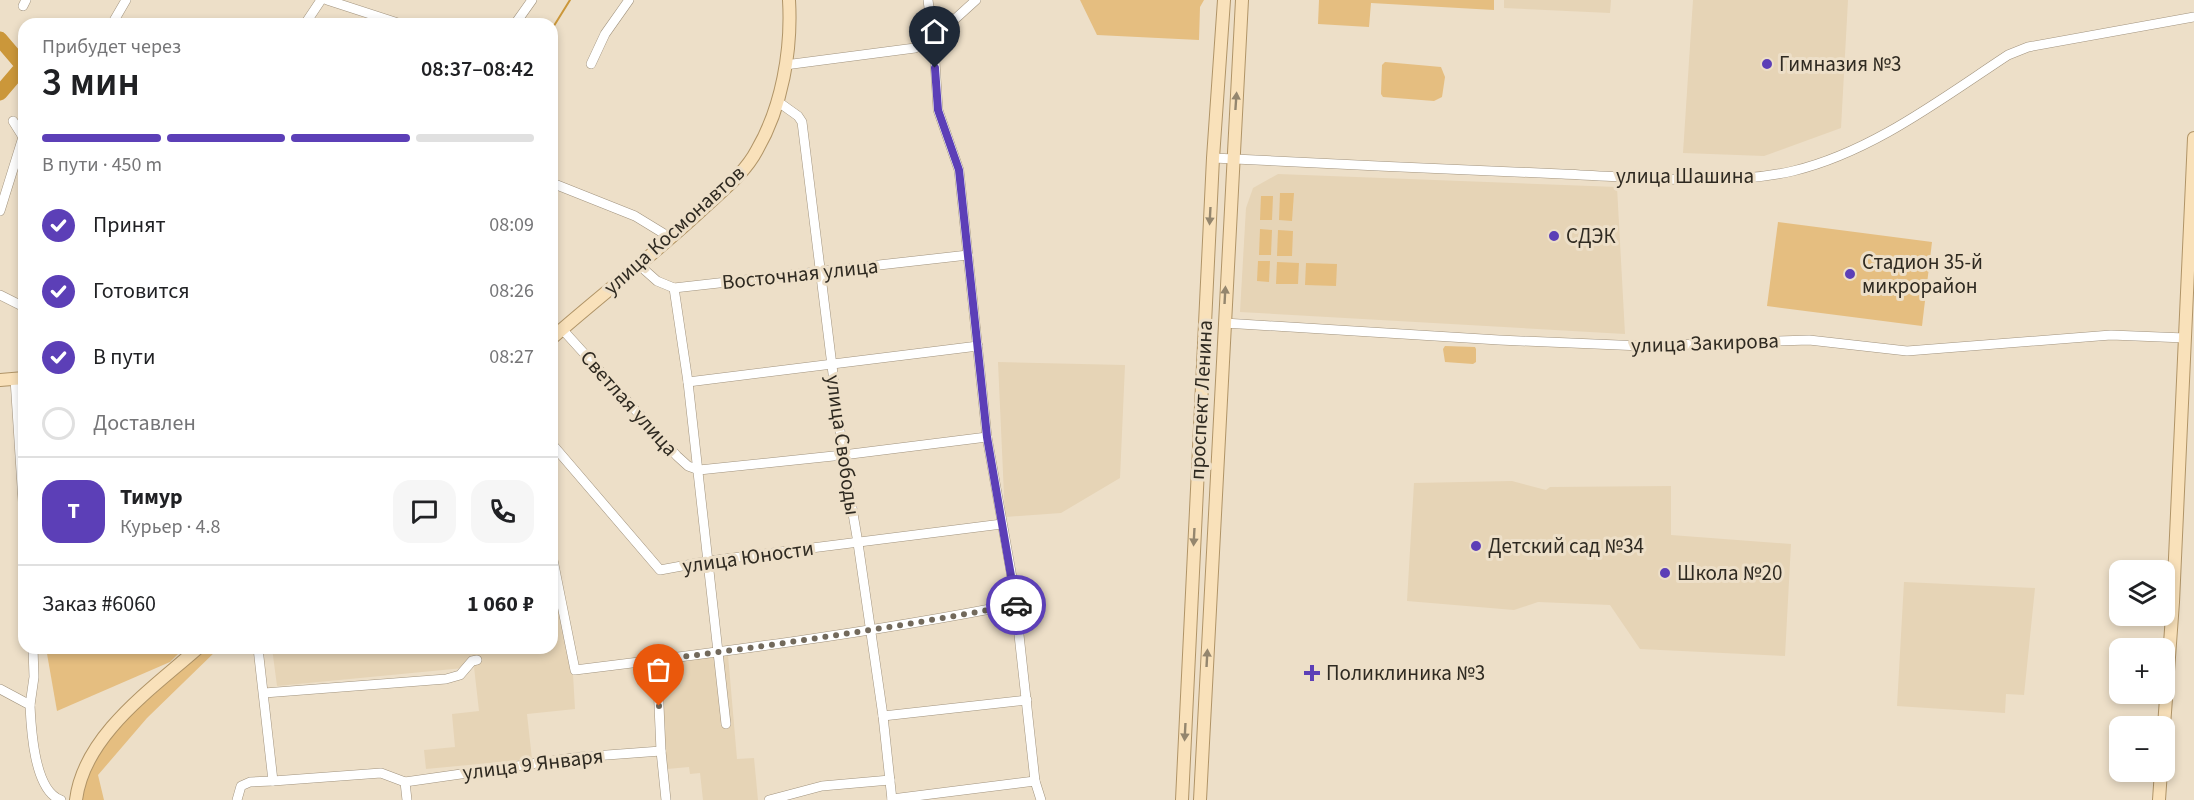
<!DOCTYPE html>
<html lang="ru">
<meta charset="utf-8">
<style>
:root{--surface:#fff;--page:#f6f6f6;--text:#202124;--muted:#757577;--line:#e0e0e0;--accent:#5c3fb7}
body{margin:0;font-family:"Source Sans 3",sans-serif;background:var(--page);color:var(--text);height:100vh;display:flex;flex-direction:column;font-size:22px;white-space:nowrap}
*{box-sizing:border-box;margin:0}
p{font-size:20px;color:var(--muted)}
.icon{flex:none;width:33px;height:33px;fill:none;stroke:currentColor;stroke-width:2;stroke-linecap:round;stroke-linejoin:round}
.map{position:relative;flex:1;overflow:hidden}
.sheet{position:absolute;left:18px;top:18px;width:540px;height:636px;display:flex;flex-direction:column;background:var(--surface);border-radius:18px;box-shadow:0 3px 9px #0003}
.sheet>*{flex:none}
.tools{position:absolute;left:2109px;top:560px;display:grid;gap:12px}
.tools a{display:grid;place-items:center;width:66px;height:66px;border-radius:12px;background:var(--surface);box-shadow:0 3px 9px #0003;font-size:30px}
.pin{position:absolute;display:grid;place-items:center;width:51px;height:51px;color:#fff;margin:-62px -26px;border-radius:50% 50% 50% 0;rotate:-45deg;box-shadow:0 0 6px #0007}
.pin .icon{rotate:45deg}
.courier{position:absolute;display:grid;place-items:center;width:60px;height:60px;margin:-30px;border:4px solid #5c3fb7;border-radius:50%;background:#fff;color:#222;box-shadow:0 2px 8px #0007}
.head em{font-style:normal;font-weight:600}
.head div{display:flex;flex-direction:column-reverse}
.head{display:flex;align-items:center;justify-content:space-between;height:102px;padding:0 24px}
h1{font-size:39px;font-weight:600;line-height:45px}
.bar{display:grid;grid-template-columns:repeat(4,1fr);gap:9px 6px;align-content:center;height:72px;padding:0 24px}
.bar i{height:8px;border-radius:4px;background:var(--line)}
.bar .on{background:var(--accent)}
.bar p{grid-column:span 4}
.line{display:flex;align-items:center;gap:15px;padding:0 24px;border-top:2px solid var(--line)}
.line div{flex:1}
.round{display:grid;place-items:center;flex:none;width:63px;height:63px;border-radius:18px;background:var(--page)}
ol{padding:0 24px;list-style:none}
li{display:flex;align-items:center;gap:18px;height:66px}
li p{margin-inline-start:auto}
li .icon{padding:6px;border-radius:50%;background:var(--accent);color:#fff;stroke-width:4}
li:last-child{color:var(--muted)}
li i{width:33px;height:33px;border:3px solid var(--line);border-radius:50%}
.map>svg:first-child{display:block}
</style>
<div class="map">
<svg width="2194" height="800" viewBox="0 0 2194 800">
<rect width="100%" height="100%" fill="#eddfc8"/>
<!-- built -->
<g fill="#e6d4b6">
<path d="M 1504,0 L 1611,0 L 1610,13 L 1504,8 Z"/>
<path d="M 1693,0 L 1848,0 L 1841,128 L 1764,156 L 1683,153 Z"/>
<path d="M 1278,174 L 1617,187 L 1625,334 L 1240,312 L 1246,208 L 1253,188 Z"/>
<path d="M 998,362 L 1125,365 L 1120,478 L 1061,513 L 1005,517 Z"/>
<path d="M 1512,481 L 1546,490 L 1550,487 L 1671,486 L 1671,535 L 1791,544 L 1785,656 L 1640,649 L 1610,605 L 1538,602 L 1514,610 L 1407,601 L 1414,483 Z"/>
<path d="M 552,567 L 573,674 L 575,709 L 527,714 L 532,759 L 426,769 L 424,750 L 455,747 L 452,714 L 479,711 L 474,667 L 277,686 L 272,648 L 552,648 Z"/>
<path d="M 1904,582 L 2035,588 L 2024,695 L 2006,694 L 2005,713 L 1897,706 Z"/>
<path d="M 728,655 L 737,759 L 754,758 L 758,800 L 703,800 L 700,773 L 690,774 L 689,767 L 667,769 L 664,751 L 661,664 Z"/>
</g>
<!-- green -->
<g fill="#e5be80">
<path d="M 1080,0 L 1204,0 L 1200,7 L 1199,40 L 1097,35 Z"/>
<path d="M 1319,0 L 1494,0 L 1494,10 L 1371,3 L 1369,27 L 1318,24 Z"/>
<path d="M 1385,62 L 1441,67 L 1445,77 L 1442,97 L 1434,101 L 1383,97 L 1381,94 L 1382,65 Z"/>
<path d="M 1280,193 L 1294,193 L 1292,221 L 1279,220 Z"/>
<path d="M 1261,196 L 1273,196 L 1272,220 L 1260,220 Z"/>
<path d="M 1778,222 L 1932,242 L 1922,326 L 1767,306 Z"/>
<path d="M 1260,229 L 1272,230 L 1271,255 L 1259,255 Z"/>
<path d="M 1278,230 L 1293,231 L 1292,256 L 1277,256 Z"/>
<path d="M 1258,261 L 1270,261 L 1269,282 L 1257,281 Z"/>
<path d="M 1277,262 L 1299,263 L 1298,284 L 1276,284 Z"/>
<path d="M 1306,263 L 1337,264 L 1336,286 L 1305,285 Z"/>
<path d="M 1445,346 L 1475,347 L 1476,349 L 1476,362 L 1473,364 L 1445,362 L 1443,349 Z"/>
<path d="M 46,648 L 184,648 L 170,662 L 57,711 Z"/>
<path d="M 206,648 L 219,648 L 147,718 L 98,775 L 104,800 L 81,800 L 85,781 L 93,760 L 123,722 Z"/>
</g>
<g fill="none" stroke-linecap="round" stroke-linejoin="round">
<!-- stream -->
<g stroke="#cb973a" stroke-width="2">
<path d="M 552,29 L 570,0"/>
<path d="M 23,66 L 24,66"/>
</g>
<!-- river -->
<path stroke="#cb973a" stroke-width="15" d="M 0,39 L 23,66 L 0,93"/>
<defs>
<g id="minor">
<path d="M 327,0 L 401,24"/>
<path d="M 928,0 L 934,46 L 938,110 L 959,170 L 987,437 L 1014,589 L 1035,781 L 1041,800"/>
<path d="M 23,6 L 26,0"/>
<path d="M 112,24 L 126,0"/>
<path d="M 305,24 L 321,0"/>
<path d="M 515,24 L 532,0"/>
<path d="M 591,64 L 605,34 L 629,0"/>
<path d="M 785,65 L 915,48 L 933,39 L 976,0"/>
<path d="M 777,101 L 798,116 L 802,122 L 843,455 L 858,543 L 883,716 L 892,800"/>
<path d="M 1213,158 C 1329,164 1446,169 1562,174 C 1635,177 1723,187 1793,171 C 1872,152 1941,99 2008,55 L 2028,47 L 2194,17"/>
<path d="M 552,183 L 635,216 L 671,238"/>
<path d="M 0,211 L 23,137 L 13,121"/>
<path d="M 639,265 L 657,281 L 674,288 L 968,255"/>
<path d="M 674,288 L 688,382 L 726,724"/>
<path d="M 0,295 L 24,307"/>
<path d="M 1224,323 L 1499,340 L 1642,346 L 1809,340 L 1907,351 L 2111,335 L 2185,338"/>
<path d="M 562,329 L 677,456 L 688,466 L 699,470 L 843,455 L 987,437"/>
<path d="M 15,379 L 24,517"/>
<path d="M 688,382 L 978,346"/>
<path d="M 552,444 L 660,570 L 709,561 L 1002,524"/>
<path d="M 552,555 L 575,670 C 722,652 870,633 1016,604"/>
<path d="M 258,648 L 273,781 L 381,773 L 405,782"/>
<path d="M 657,660 L 661,751 L 666,800"/>
<path d="M 0,689 L 30,705 C 31,728 34,791 61,800"/>
<path d="M 264,693 L 446,679 L 460,675 L 472,661 L 477,660"/>
<path d="M 30,705 L 34,677 L 33,648"/>
<path d="M 883,716 L 1027,700"/>
<path d="M 892,799 L 1035,781"/>
<path d="M 237,800 L 241,786 L 250,782 L 273,781"/>
<path d="M 407,800 L 405,782 L 580,757 L 661,751"/>
<path d="M 769,800 L 822,786 L 890,780"/>
</g>
<g id="major">
<path d="M 552,338 C 602,294 656,253 705,207 C 723,190 745,173 757,150 C 782,107 792,50 789,0"/>
<path d="M 0,380 L 24,378"/>
<path d="M 2164,726 L 2173,602 L 2194,138"/>
<path d="M 76,800 C 84,735 152,689 198,648"/>
<path d="M 1182,800 L 1213,158 L 1224,0"/>
<path d="M 1200,800 L 1242,0"/>
<path d="M 2159,800 L 2161,771"/>
</g>
</defs>
<!-- minor casing -->
<use href="#minor" stroke="#a1937e" stroke-width="10"/>
<!-- major casing -->
<use href="#major" stroke="#b09467" stroke-width="14"/>
<!-- minor -->
<use href="#minor" stroke="#fff" stroke-width="9"/>
<!-- major -->
<use href="#major" stroke="#f9e1ba" stroke-width="12"/>
</g>
<!-- one-way arrows -->
<defs><path id="oneway-solid" d="M-6-.8H1V-3.2L6.5 0L1 3.2V.8H-6Z" transform="scale(1.5)"/></defs>
<g fill="#94866e">
<use href="#oneway-solid" transform="translate(1236 101) rotate(-86)"/>
<use href="#oneway-solid" transform="translate(1210 216) rotate(93)"/>
<use href="#oneway-solid" transform="translate(1225 295) rotate(-87)"/>
<use href="#oneway-solid" transform="translate(1194 537) rotate(93)"/>
<use href="#oneway-solid" transform="translate(1207 658) rotate(-87)"/>
<use href="#oneway-solid" transform="translate(1185 732) rotate(93)"/>
</g>
<g fill="none" stroke-linecap="round" stroke-linejoin="round">
<!-- done -->
<path stroke="#72695b" stroke-width="6" stroke-dasharray="0 10.8" d="M 659,706 L 657,660 C 777,645 897,627 1016,605"/>
<!-- route -->
<path stroke="#5c3fb7" stroke-width="8" d="M 935,68 L 938,110 L 959,170 L 987,437 L 1016,605"/>
</g>
<!-- markers -->
<g fill="#5c3fb7" stroke="#eddfc8" stroke-width="2">
<circle cx="1767" cy="64" r="6"/>
<circle cx="1554" cy="236" r="6"/>
<circle cx="1850" cy="274" r="6"/>
<circle cx="1476" cy="546" r="6"/>
<circle cx="1665" cy="573" r="6"/>
<path d="M1309 664h6v6h6v6h-6v6h-6v-6h-6v-6h6z"/>
</g>
<g text-anchor="middle" stroke-width="6" stroke-linejoin="round" paint-order="stroke">
<!-- poi labels -->
<g font-size="21" fill="#2f2a21" stroke="#eddfc8" text-anchor="start">
<text x="1779" y="71">Гимназия №3</text>
<text x="1566" y="243">СДЭК</text>
<text x="1862" y="269">Стадион 35-й<tspan x="1862" dy="24">микрорайон</tspan></text>
<text x="1488" y="553">Детский сад №34</text>
<text x="1677" y="580">Школа №20</text>
<text x="1326" y="680">Поликлиника №3</text>
</g>
<!-- street labels -->
<g font-size="21" fill="#2f2a21" stroke="#eddfc8">
<text x="1685" y="183">улица Шашина</text>
<text transform="translate(674 230) rotate(-42)" y="7">улица Космонавтов</text>
<text transform="translate(800 274) rotate(-6)" y="7">Восточная улица</text>
<text transform="translate(1705 343) rotate(-2)" y="7">улица Закирова</text>
<text transform="translate(1201 400) rotate(-87)" y="7">проспект Ленина</text>
<text transform="translate(629 403) rotate(48)" y="7">Светлая улица</text>
<text transform="translate(843 445) rotate(82)" y="7">улица Свободы</text>
<text transform="translate(748 557) rotate(-8)" y="7">улица Юности</text>
<text transform="translate(533 764) rotate(-7)" y="7">улица 9 Января</text>
</g>
</g>
</svg>
<div class="tools">
<a><svg class="icon" aria-label="layers" viewBox="0 0 24 24"><path d="M12 4l9 5-9 5-9-5zM3 14l9 5 9-5"/></svg></a>
<a>+</a>
<a>−</a>
</div>
<div class="pin" style="left:659px;top:706px;background:#ea580c"><svg class="icon" aria-label="bag" viewBox="0 0 24 24"><path d="M5 8h14l-1 12H6zM9 8a3 3 0 0 1 6 0"/></svg></div>
<div class="pin" style="left:935px;top:68px;background:#1f2937"><svg class="icon" aria-label="home" viewBox="0 0 24 24"><path d="M3 11l9-7 9 7M6 9v11h12V9"/></svg></div>
<div class="courier" style="left:1016px;top:605px"><svg class="icon" aria-label="car" viewBox="0 0 24 24"><path d="M5 17H2v-5l4-1 3-4h7l3 4 3 1v5h-3M9 17h6M6 11h13"/><circle cx="7" cy="17" r="2"/><circle cx="17" cy="17" r="2"/></svg></div>
<section class="sheet">
<div class="head"><div><h1>3 мин</h1><p>Прибудет через</p></div><em>08:37–08:42</em></div>
<div class="bar"><i class="on"></i><i class="on"></i><i class="on"></i><i></i><p>В пути · 450 m</p></div>
<ol>
<li><svg class="icon" aria-label="check" viewBox="0 0 24 24"><path d="M5 12l5 5 9-10"/></svg>Принят<p>08:09</p></li>
<li><svg class="icon" aria-label="check" viewBox="0 0 24 24"><path d="M5 12l5 5 9-10"/></svg>Готовится<p>08:26</p></li>
<li><svg class="icon" aria-label="check" viewBox="0 0 24 24"><path d="M5 12l5 5 9-10"/></svg>В пути<p>08:27</p></li>
<li><i></i>Доставлен</li>
</ol>
<div class="line" style="height:108px"><b class="round" style="background:var(--accent);color:#fff">Т</b><div><b>Тимур</b><p>Курьер · 4.8</p></div><a class="round"><svg class="icon" aria-label="chat" viewBox="0 0 24 24"><path d="M4 5h16v11H9l-5 4z"/></svg></a><a class="round"><svg class="icon" aria-label="phone" viewBox="0 0 24 24"><path d="M5 4h4l2 5-3 2q2 4 5 5l2-3 5 2v4C11 20 4 13 5 4z"/></svg></a></div>
<div class="line" style="height:78px"><div>Заказ #6060</div><b>1 060 ₽</b></div>
</section>
</div>
